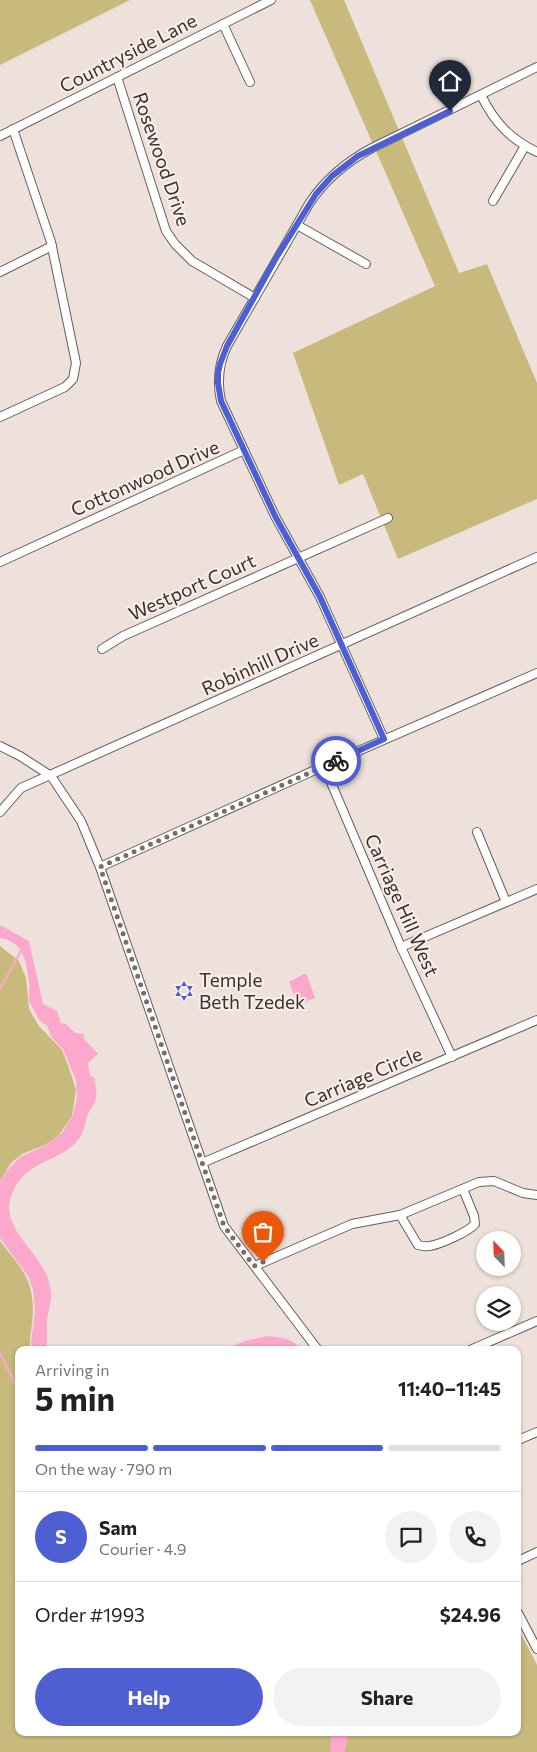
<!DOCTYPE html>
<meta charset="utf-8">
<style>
:root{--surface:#fff;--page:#f2f2f2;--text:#222;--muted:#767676;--line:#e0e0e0;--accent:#4e5ed3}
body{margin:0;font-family:Commissioner,sans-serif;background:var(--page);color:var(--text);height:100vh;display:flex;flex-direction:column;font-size:19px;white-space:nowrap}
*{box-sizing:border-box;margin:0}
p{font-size:16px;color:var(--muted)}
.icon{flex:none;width:28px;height:28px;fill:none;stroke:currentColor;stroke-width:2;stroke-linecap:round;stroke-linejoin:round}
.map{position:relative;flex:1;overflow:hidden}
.panel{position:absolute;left:15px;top:1346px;width:506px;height:390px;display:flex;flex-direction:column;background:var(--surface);border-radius:10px;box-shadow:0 1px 4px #0004}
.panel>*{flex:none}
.needle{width:32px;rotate:337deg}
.tools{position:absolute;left:476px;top:1231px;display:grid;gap:10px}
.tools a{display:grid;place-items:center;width:45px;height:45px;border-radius:50%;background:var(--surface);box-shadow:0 1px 4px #0004;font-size:25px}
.pin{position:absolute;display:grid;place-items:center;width:42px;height:42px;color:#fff;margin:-51px -21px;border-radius:50% 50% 50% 0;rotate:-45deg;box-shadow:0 0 5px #0007}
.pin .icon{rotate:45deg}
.courier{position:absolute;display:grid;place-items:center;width:50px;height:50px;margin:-25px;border:4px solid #4e5ed3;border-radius:50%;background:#fff;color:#222;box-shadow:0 1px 6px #0007}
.headline em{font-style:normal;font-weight:700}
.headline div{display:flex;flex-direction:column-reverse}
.headline{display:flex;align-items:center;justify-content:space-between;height:85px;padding:0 20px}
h1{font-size:32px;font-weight:700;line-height:38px}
.bar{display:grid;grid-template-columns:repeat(4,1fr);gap:8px 5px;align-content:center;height:60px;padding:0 20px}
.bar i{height:6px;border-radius:4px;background:var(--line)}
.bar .active{background:var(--accent)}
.bar p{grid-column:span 4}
.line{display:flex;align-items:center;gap:12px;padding:0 20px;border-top:1px solid var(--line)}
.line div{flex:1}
.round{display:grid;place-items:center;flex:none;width:52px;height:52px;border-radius:26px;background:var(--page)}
.cta{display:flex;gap:10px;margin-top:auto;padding:10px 20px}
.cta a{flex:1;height:58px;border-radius:30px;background:var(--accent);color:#fff;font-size:20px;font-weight:700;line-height:58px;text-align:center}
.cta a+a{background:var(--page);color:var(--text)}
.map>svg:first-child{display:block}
</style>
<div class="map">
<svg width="537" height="1752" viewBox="0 0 537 1752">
<rect width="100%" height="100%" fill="#eee0da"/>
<!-- green -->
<g fill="#c8ba7c">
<path d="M 0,0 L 130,0 L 0,65 Z"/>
<path d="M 310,0 L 344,0 L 459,273 L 487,264 L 537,383 L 537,499 L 398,559 L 363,474 L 339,485 L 293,353 L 435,286 Z"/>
<path d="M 0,946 L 19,961 L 26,978 L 29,1009 L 39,1026 L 62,1050 L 69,1068 L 76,1090 L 72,1116 L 59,1135 L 45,1145 L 22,1154 L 11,1163 L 0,1181 Z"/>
<path d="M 0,1241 C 19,1266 33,1277 33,1311 C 33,1324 29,1337 30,1350 L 19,1350 L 19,1732 L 518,1732 L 518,1628 L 537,1665 L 537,1752 L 0,1752 Z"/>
</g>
<!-- water -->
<g fill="#fca8cd">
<path d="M 0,925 L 29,941 L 43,1004 L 57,1011 L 61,1023 L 66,1024 L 75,1033 L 84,1034 L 84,1039 L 98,1054 L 88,1063 L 90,1076 L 95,1078 C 95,1085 98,1095 95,1101 C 94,1106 90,1109 88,1114 C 85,1122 84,1132 79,1139 C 59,1164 24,1159 11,1196 C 0,1232 43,1251 50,1286 C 53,1298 49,1308 47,1320 C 47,1329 47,1340 47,1350 L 33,1350 L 31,1343 L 35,1311 L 33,1290 L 28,1276 L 0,1238 L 0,1182 L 6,1172 L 20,1157 L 44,1146 L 62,1133 L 73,1115 L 77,1098 L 76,1080 L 63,1049 L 52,1038 L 47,1026 L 39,1020 L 29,1001 L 29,989 L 30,988 C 26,966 27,942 0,938 Z"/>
<path d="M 304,974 L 307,975 L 315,998 L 298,1005 L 289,982 Z"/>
<path d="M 268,1336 C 282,1337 293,1339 302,1350 L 272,1349 L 223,1350 L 245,1341 Z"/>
<path d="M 331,1733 L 349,1733 L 345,1752 L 330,1752 Z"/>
</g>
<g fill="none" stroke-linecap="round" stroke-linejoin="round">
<!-- stream -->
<g stroke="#fca8cd" stroke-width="2">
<path d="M 0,989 L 22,949"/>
<path d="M 0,1353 L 19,1392"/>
</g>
<defs>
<g id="minor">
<path d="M 223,24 L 250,82"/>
<path d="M 117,77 L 166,231 L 175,244 L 192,261 L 255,298"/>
<path d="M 481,95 C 494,122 510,139 537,152"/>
<path d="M 0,136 L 271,0"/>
<path d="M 493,201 L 525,146"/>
<path d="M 297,225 L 366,264"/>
<path d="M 0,272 L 52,246"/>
<path d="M 0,417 L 65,387 L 73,379 L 76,363 L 51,242 L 13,129"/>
<path d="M 0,562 L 244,450"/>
<path d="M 102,649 L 123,636 L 388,518"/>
<path d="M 384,739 L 320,597 L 275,516 L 221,401 C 217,382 218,365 227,346 L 309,204 C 325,179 346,162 372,148 L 537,67"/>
<path d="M 0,746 L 20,756 L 51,776 L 81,821 L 100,867 L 224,1226 L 318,1350"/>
<path d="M 324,766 L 401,947 L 452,1057"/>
<path d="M 0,812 L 21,788 L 537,557"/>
<path d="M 477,832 L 506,902"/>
<path d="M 100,867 L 324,766 L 537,673"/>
<path d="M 401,947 L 537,889"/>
<path d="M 202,1163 L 537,1020"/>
<path d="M 400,1215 L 418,1245 C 422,1246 426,1247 430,1246 C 441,1244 468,1232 475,1224 L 474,1216 L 463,1189"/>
<path d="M 255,1266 L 352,1224 L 400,1215 L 479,1182 L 494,1181 L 523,1193 L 537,1195"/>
<path d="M 470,1350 L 537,1321"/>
<path d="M 518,1440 L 537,1432"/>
<path d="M 518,1561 L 537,1552"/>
<path d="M 518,1613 L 537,1649"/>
</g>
</defs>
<!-- minor casing -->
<use href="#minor" stroke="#6a5e58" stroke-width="10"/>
<!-- minor -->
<use href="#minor" stroke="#fff" stroke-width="8"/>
</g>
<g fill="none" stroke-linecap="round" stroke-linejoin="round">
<!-- done -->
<path stroke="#776e6b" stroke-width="5" stroke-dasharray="0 9" d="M 263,1262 L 254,1266 L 224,1226 L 100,867 L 336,761"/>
<!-- route -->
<path stroke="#4e5ed3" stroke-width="6" d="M 336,761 L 384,739 L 320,597 L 275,516 L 221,401 L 218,383 L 218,373 L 220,364 L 227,346 L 276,258 L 316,194 L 332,176 L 358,156 L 450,111"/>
</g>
<!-- icons -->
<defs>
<symbol id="synagogue-bare" viewBox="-9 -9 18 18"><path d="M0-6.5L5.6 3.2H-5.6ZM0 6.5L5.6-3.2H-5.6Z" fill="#4e5ed3" stroke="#fbede7" stroke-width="2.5" paint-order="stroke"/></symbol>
</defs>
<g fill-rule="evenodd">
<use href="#synagogue-bare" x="170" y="977" width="28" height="28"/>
</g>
<g text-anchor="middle" stroke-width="4" stroke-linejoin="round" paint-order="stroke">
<!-- street labels -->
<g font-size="19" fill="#37312f" stroke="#fbede7">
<text transform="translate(128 53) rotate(-27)" y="7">Countryside Lane</text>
<text transform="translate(162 159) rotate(71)" y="7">Rosewood Drive</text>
<text transform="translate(145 478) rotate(-24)" y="7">Cottonwood Drive</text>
<text transform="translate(192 587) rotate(-24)" y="7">Westport Court</text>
<text transform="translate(260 664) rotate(-24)" y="7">Robinhill Drive</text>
<text transform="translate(402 905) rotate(66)" y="7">Carriage Hill West</text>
<text transform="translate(363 1077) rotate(-23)" y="7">Carriage Circle</text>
</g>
<!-- poi labels -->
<g font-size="19" fill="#37312f" stroke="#fbede7" text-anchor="start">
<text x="199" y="987">Temple<tspan x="199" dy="22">Beth Tzedek</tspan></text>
</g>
</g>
</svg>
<div class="tools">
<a><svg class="needle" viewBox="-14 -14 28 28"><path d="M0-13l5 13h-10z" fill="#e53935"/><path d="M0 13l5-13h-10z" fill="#767676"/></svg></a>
<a><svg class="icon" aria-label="layers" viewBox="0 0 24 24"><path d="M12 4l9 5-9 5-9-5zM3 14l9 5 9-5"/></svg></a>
</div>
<div class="pin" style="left:263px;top:1262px;background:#ea580c"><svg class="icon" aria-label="bag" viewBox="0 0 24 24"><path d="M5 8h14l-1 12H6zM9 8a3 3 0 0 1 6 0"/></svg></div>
<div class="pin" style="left:450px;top:111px;background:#1f2937"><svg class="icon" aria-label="home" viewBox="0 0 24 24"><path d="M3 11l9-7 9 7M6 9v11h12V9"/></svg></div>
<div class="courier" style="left:336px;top:761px"><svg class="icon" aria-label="bike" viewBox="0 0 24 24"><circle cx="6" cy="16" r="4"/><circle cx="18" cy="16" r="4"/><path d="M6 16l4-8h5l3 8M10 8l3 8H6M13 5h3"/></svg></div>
<section class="panel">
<div class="headline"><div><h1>5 min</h1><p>Arriving in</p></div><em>11:40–11:45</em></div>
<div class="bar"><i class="active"></i><i class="active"></i><i class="active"></i><i></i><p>On the way · 790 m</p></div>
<div class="line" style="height:90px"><b class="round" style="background:var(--accent);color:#fff">S</b><div><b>Sam</b><p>Courier · 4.9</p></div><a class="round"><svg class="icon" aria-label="chat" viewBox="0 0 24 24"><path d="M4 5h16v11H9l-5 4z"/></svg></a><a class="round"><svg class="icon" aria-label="phone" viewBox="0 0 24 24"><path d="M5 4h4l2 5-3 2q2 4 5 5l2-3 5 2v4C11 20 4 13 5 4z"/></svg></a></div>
<div class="line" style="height:65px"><div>Order #1993</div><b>$24.96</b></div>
<div class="cta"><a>Help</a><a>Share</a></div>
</section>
</div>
